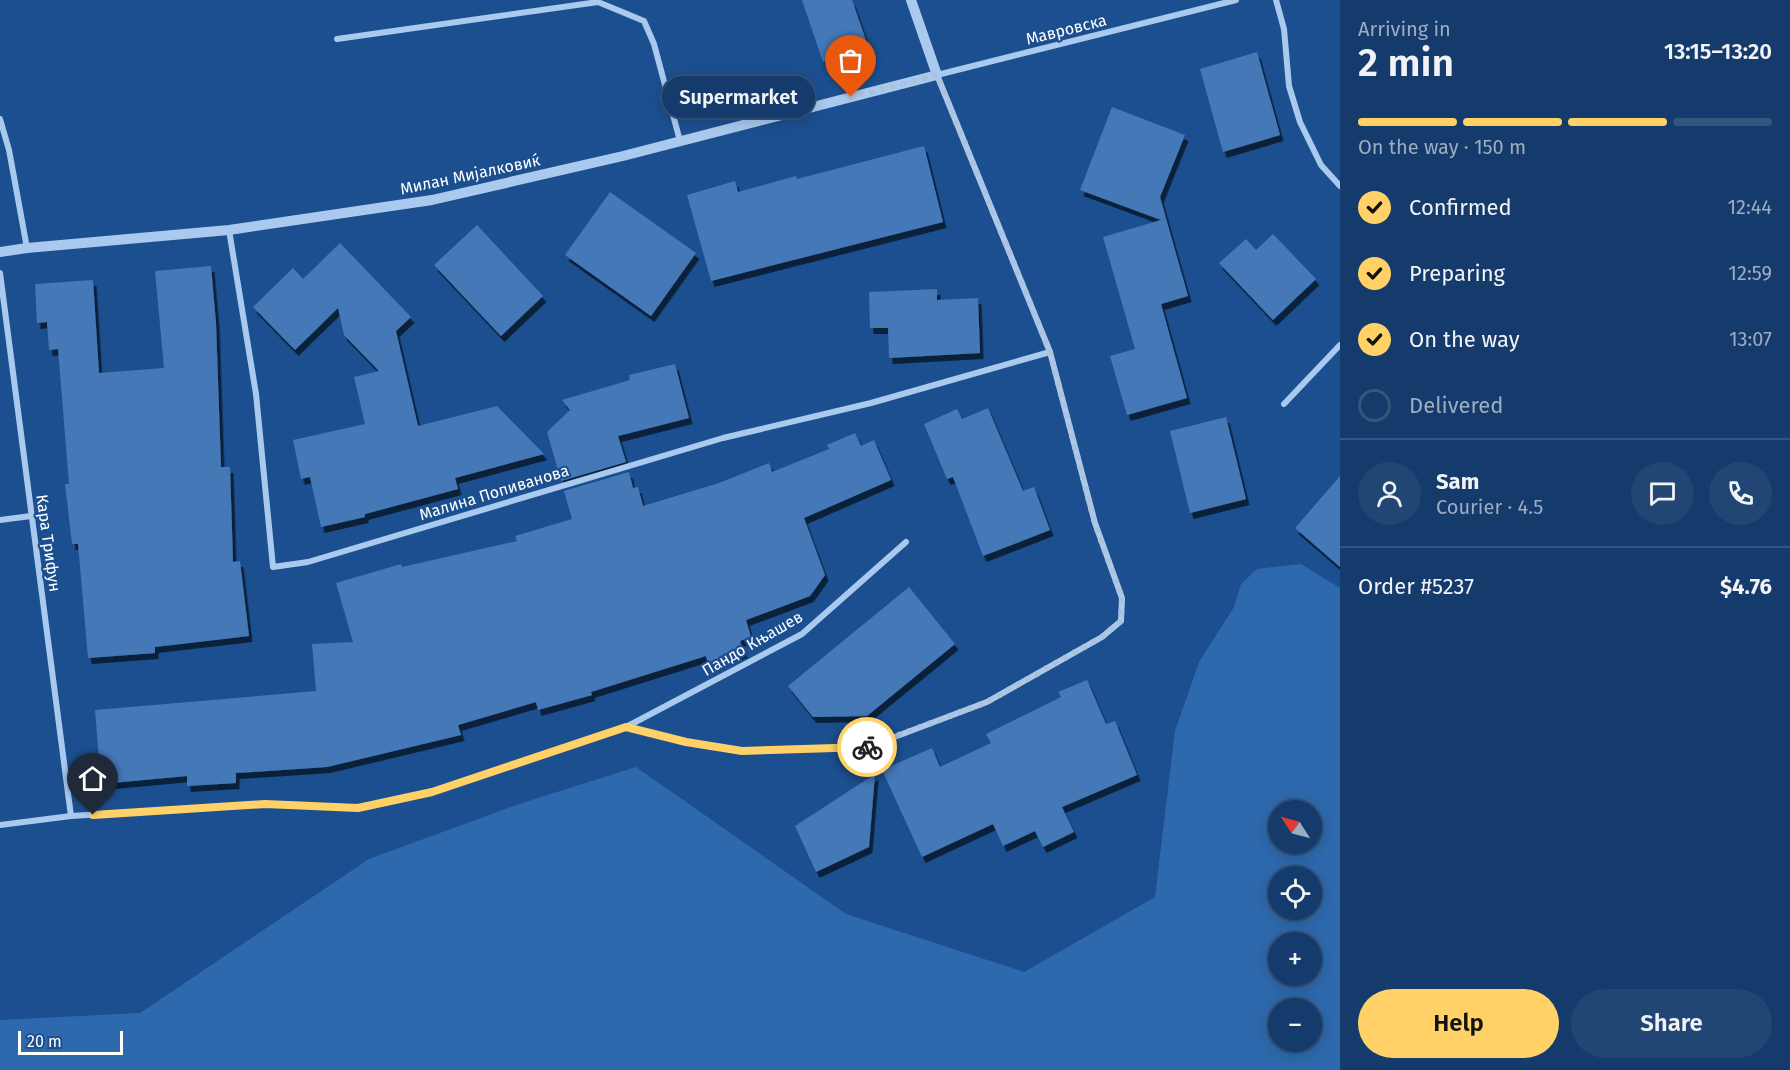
<!DOCTYPE html>
<meta charset="utf-8">
<style>
:root{--surface:#143b6b;--page:#214673;--text:#f1f3f6;--muted:#9dadc1;--line:#33557e;--accent:#ffd166}
body{margin:0;font-family:"Fira Sans",sans-serif;background:var(--page);color:var(--text);height:100vh;display:flex;flex-direction:column;font-size:22px;white-space:nowrap}
*{box-sizing:border-box;margin:0}
p{font-size:20px;color:var(--muted)}
.icon{flex:none;width:33px;height:33px;fill:none;stroke:currentColor;stroke-width:2;stroke-linecap:round;stroke-linejoin:round}
.map{position:relative;flex:1;overflow:hidden}
.side{display:flex;flex-direction:column;background:var(--surface);width:450px}
.side>*{flex:none}
.needle{width:39px;rotate:306deg}
.buttons{position:absolute;left:1268px;top:800px;display:grid;gap:12px}
.buttons a{display:grid;place-items:center;width:54px;height:54px;border-radius:50%;background:var(--surface);box-shadow:0 3px 15px #0003,0 0 0 2px var(--line);font-size:30px}
.scale{position:absolute;left:18px;bottom:15px;width:105px;box-sizing:border-box;padding-left:6px;border:3px solid #fff;border-top:0;font-size:16px;line-height:21px;white-space:nowrap;color:#fff;-webkit-text-stroke:4px #1b4f8f;paint-order:stroke}
.pin{position:absolute;display:grid;place-items:center;width:51px;height:51px;color:#fff;margin:-62px -26px;border-radius:50% 50% 50% 0;rotate:-45deg;box-shadow:0 0 6px #0007}
.pin .icon{rotate:45deg}
.courier{position:absolute;display:grid;place-items:center;width:60px;height:60px;margin:-30px;border:4px solid #ffd166;border-radius:50%;background:#fff;color:#222;box-shadow:0 2px 8px #0007}
.bubble{position:absolute;height:42px;border-radius:21px;background:var(--surface);box-shadow:0 3px 15px #0003,0 0 0 2px var(--line);font-size:20px;font-weight:600;line-height:42px;text-align:center}
.summary em{font-style:normal;font-weight:600}
.summary div{display:flex;flex-direction:column-reverse}
.summary{display:flex;align-items:center;justify-content:space-between;height:102px;padding:0 18px}
h1{font-size:39px;font-weight:600;line-height:45px}
.bar{display:grid;grid-template-columns:repeat(4,1fr);gap:9px 6px;align-content:center;height:72px;padding:0 18px}
.bar i{height:8px;border-radius:4px;background:var(--line)}
.bar .active{background:var(--accent)}
.bar p{grid-column:span 4}
.line{display:flex;align-items:center;gap:15px;padding:0 18px;border-top:2px solid var(--line)}
.line div{flex:1}
.round{display:grid;place-items:center;flex:none;width:63px;height:63px;border-radius:32px;background:var(--page)}
ol{padding:0 18px;list-style:none}
li{display:flex;align-items:center;gap:18px;height:66px}
li p{margin-inline-start:auto}
li .icon{padding:6px;border-radius:50%;background:var(--accent);color:#111;stroke-width:4}
li:last-child{color:var(--muted)}
li i{width:33px;height:33px;border:3px solid var(--line);border-radius:50%}
.cta{display:flex;gap:12px;margin-top:auto;padding:12px 18px}
.cta a{flex:1;height:69px;border-radius:36px;background:var(--accent);color:#111;font-size:24px;font-weight:600;line-height:69px;text-align:center}
.cta a+a{background:var(--page);color:var(--text)}
main{display:flex;flex:1;min-height:0}
.map>svg:first-child{display:block}
</style>
<main>
<div class="map">
<svg width="1340" height="1070" viewBox="0 0 1340 1070">
<defs>
<filter id="shadow"><feDropShadow dx="3.5" dy="6" stdDeviation="0" flood-color="#0009"/></filter>
</defs>
<rect width="100%" height="100%" fill="#1b4f8f"/>
<!-- green -->
<path fill="#2e69ad" fill-rule="evenodd" d="M 1301,564 L 1340,588 L 1340,1070 L 0,1070 L 0,1020 L 140,1013 L 369,859 L 516,805 L 636,767 L 846,914 L 1024,972 L 1155,897 L 1175,731 L 1199,662 L 1234,607 L 1241,584 L 1257,569 ZM 1278,810 L 1311,810 L 1311,843 L 1278,843 ZM 1278,876 L 1311,876 L 1311,909 L 1278,909 ZM 1278,942 L 1311,942 L 1311,975 L 1278,975 ZM 1278,1008 L 1311,1008 L 1311,1041 L 1278,1041 Z"/>
<!-- building -->
<g fill="#4478b7" filter="url(#shadow)">
<path d="M 802,0 L 852,0 L 868,46 L 823,62 Z"/>
<path d="M 1257,52 L 1280,135 L 1223,152 L 1200,69 Z"/>
<path d="M 1112,107 L 1185,135 L 1160,197 L 1188,296 L 1161,304 L 1187,398 L 1127,415 L 1110,356 L 1135,349 L 1103,237 L 1161,220 L 1080,190 Z"/>
<path d="M 924,146 L 943,222 L 711,281 L 687,195 L 735,181 L 738,192 L 796,176 L 797,179 Z"/>
<path d="M 610,192 L 696,253 L 651,316 L 565,255 Z"/>
<path d="M 477,225 L 543,296 L 501,336 L 434,265 Z"/>
<path d="M 1273,234 L 1316,279 L 1273,320 L 1219,263 L 1246,239 L 1256,250 Z"/>
<path d="M 340,243 L 411,317 L 396,331 L 418,426 L 497,406 L 544,454 L 455,478 L 458,489 L 365,514 L 365,517 L 321,527 L 310,477 L 301,479 L 293,440 L 365,424 L 354,377 L 379,371 L 344,335 L 338,308 L 295,350 L 253,307 L 293,268 L 303,279 Z"/>
<path d="M 211,266 L 216,323 L 221,467 L 230,467 L 233,562 L 240,561 L 249,636 L 155,647 L 155,653 L 88,658 L 78,544 L 72,544 L 65,484 L 69,484 L 58,349 L 49,350 L 47,322 L 37,323 L 35,284 L 93,280 L 99,373 L 164,368 L 155,271 Z"/>
<path d="M 937,289 L 937,300 L 978,298 L 980,353 L 889,358 L 888,328 L 870,328 L 869,292 Z"/>
<path d="M 675,364 L 689,418 L 618,436 L 626,462 L 561,481 L 547,432 L 570,410 L 562,400 L 630,380 L 629,375 Z"/>
<path d="M 988,408 L 1023,491 L 1034,487 L 1050,530 L 983,556 L 953,477 L 947,479 L 924,424 L 957,409 L 962,419 Z"/>
<path d="M 1226,417 L 1246,499 L 1190,513 L 1170,431 Z"/>
<path d="M 855,433 L 861,446 L 874,440 L 891,480 L 804,518 L 825,575 L 810,596 L 746,620 L 751,637 L 740,641 L 744,652 L 708,664 L 706,656 L 591,692 L 592,695 L 538,710 L 536,702 L 458,725 L 461,735 L 327,767 L 236,773 L 236,783 L 187,786 L 187,776 L 101,784 L 95,710 L 316,691 L 312,644 L 353,642 L 336,583 L 401,564 L 402,567 L 517,541 L 515,536 L 572,519 L 564,491 L 629,472 L 633,488 L 638,487 L 643,506 L 719,483 L 769,463 L 772,472 L 829,449 L 827,445 Z"/>
<path d="M 1340,476 L 1340,567 L 1295,528 Z"/>
<path d="M 909,587 L 955,644 L 867,716 L 813,717 L 788,686 Z"/>
<path d="M 1087,680 L 1106,724 L 1115,721 L 1137,775 L 1062,807 L 1074,832 L 1043,847 L 1035,831 L 1003,846 L 993,824 L 922,857 L 882,770 L 932,748 L 940,767 L 991,743 L 986,734 L 1061,697 L 1058,692 Z"/>
<path d="M 875,774 L 869,847 L 816,872 L 795,826 Z"/>
</g>
<g fill="none" stroke-linecap="round" stroke-linejoin="round">
<!-- minor -->
<g stroke="#a9c9ee" stroke-width="6">
<path d="M 1276,0 L 1284,29 L 1289,86 L 1300,122 L 1321,165 L 1340,186"/>
<path d="M 337,39 L 598,2 L 644,21 L 654,44 L 680,141"/>
<path d="M 0,119 L 9,150 L 27,248"/>
<path d="M 229,230 L 256,394 L 273,567 L 308,562 L 723,438 L 871,403 L 1050,352"/>
<path d="M 0,273 L 71,816"/>
<path d="M 1284,404 L 1340,345"/>
<path d="M 0,520 L 31,516"/>
<path d="M 626,727 L 802,634 L 906,542"/>
<path d="M 0,825 L 71,816 L 265,804 L 358,808 L 432,792 L 626,727 L 686,742 L 742,751 L 868,747 L 987,702 L 1102,637 L 1121,621 L 1122,598 L 1095,523 L 1050,352 L 937,75 L 1236,0"/>
</g>
<!-- tertiary -->
<path stroke="#a9c9ee" stroke-width="10" d="M 0,252 L 27,248 L 229,230 L 432,200 L 623,156 L 937,75 L 911,0"/>
</g>
<g fill="none" stroke-linecap="round" stroke-linejoin="round">
<!-- done -->
<path stroke="#afc1d8" stroke-width="6" stroke-dasharray="0 10.8" d="M 851,97 L 937,75 L 1050,352 L 1095,524 L 1122,598 L 1121,621 L 1102,637 L 987,702 L 867,747"/>
<!-- route -->
<path stroke="#ffd166" stroke-width="8" d="M 93,815 L 265,804 L 358,808 L 432,792 L 626,727 L 686,742 L 742,751 L 867,747"/>
</g>
<g text-anchor="middle" stroke-width="4.5" stroke-linejoin="round" paint-order="stroke">
<!-- street labels -->
<g font-size="16" fill="#fff" stroke="#1b4f8f">
<text transform="translate(1066 29) rotate(-14)" y="6">Мавровска</text>
<text transform="translate(470 174) rotate(-12)" y="6">Милан Мијалковиќ</text>
<text transform="translate(494 492) rotate(-17)" y="6">Малина Попиванова</text>
<text transform="translate(49 543) rotate(82)" y="6">Кара Трифун</text>
<text transform="translate(752 643) rotate(-30)" y="6">Пандо Књашев</text>
</g>
</g>
</svg>
<div class="buttons">
<a><svg class="needle" viewBox="-14 -14 28 28"><path d="M0-13l5 13h-10z" fill="#e53935"/><path d="M0 13l5-13h-10z" fill="#9dadc1"/></svg></a>
<a><svg class="icon" aria-label="locate" viewBox="0 0 24 24"><circle cx="12" cy="12" r="6"/><path d="M12 2v4M12 18v4M2 12h4M18 12h4"/></svg></a>
<a>+</a>
<a>−</a>
</div>
<div class="scale">20 m</div>
<div class="pin" style="left:851px;top:97px;background:#ea580c"><svg class="icon" aria-label="bag" viewBox="0 0 24 24"><path d="M5 8h14l-1 12H6zM9 8a3 3 0 0 1 6 0"/></svg></div>
<div class="pin" style="left:93px;top:815px;background:#1f2937"><svg class="icon" aria-label="home" viewBox="0 0 24 24"><path d="M3 11l9-7 9 7M6 9v11h12V9"/></svg></div>
<div class="courier" style="left:867px;top:747px"><svg class="icon" aria-label="bike" viewBox="0 0 24 24"><circle cx="6" cy="16" r="4"/><circle cx="18" cy="16" r="4"/><path d="M6 16l4-8h5l3 8M10 8l3 8H6M13 5h3"/></svg></div>
<div class="bubble" style="left:662px;top:76px;width:153px">Supermarket</div>
</div>
<section class="side">
<div class="summary"><div><h1>2 min</h1><p>Arriving in</p></div><em>13:15–13:20</em></div>
<div class="bar"><i class="active"></i><i class="active"></i><i class="active"></i><i></i><p>On the way · 150 m</p></div>
<ol>
<li><svg class="icon" aria-label="check" viewBox="0 0 24 24"><path d="M5 12l5 5 9-10"/></svg>Confirmed<p>12:44</p></li>
<li><svg class="icon" aria-label="check" viewBox="0 0 24 24"><path d="M5 12l5 5 9-10"/></svg>Preparing<p>12:59</p></li>
<li><svg class="icon" aria-label="check" viewBox="0 0 24 24"><path d="M5 12l5 5 9-10"/></svg>On the way<p>13:07</p></li>
<li><i></i>Delivered</li>
</ol>
<div class="line" style="height:108px"><a class="round"><svg class="icon" aria-label="person" viewBox="0 0 24 24"><circle cx="12" cy="8" r="4"/><path d="M4 21q1-7 8-7t8 7"/></svg></a><div><b>Sam</b><p>Courier · 4.5</p></div><a class="round"><svg class="icon" aria-label="chat" viewBox="0 0 24 24"><path d="M4 5h16v11H9l-5 4z"/></svg></a><a class="round"><svg class="icon" aria-label="phone" viewBox="0 0 24 24"><path d="M5 4h4l2 5-3 2q2 4 5 5l2-3 5 2v4C11 20 4 13 5 4z"/></svg></a></div>
<div class="line" style="height:78px"><div>Order #5237</div><b>$4.76</b></div>
<div class="cta"><a>Help</a><a>Share</a></div>
</section>
</main>
